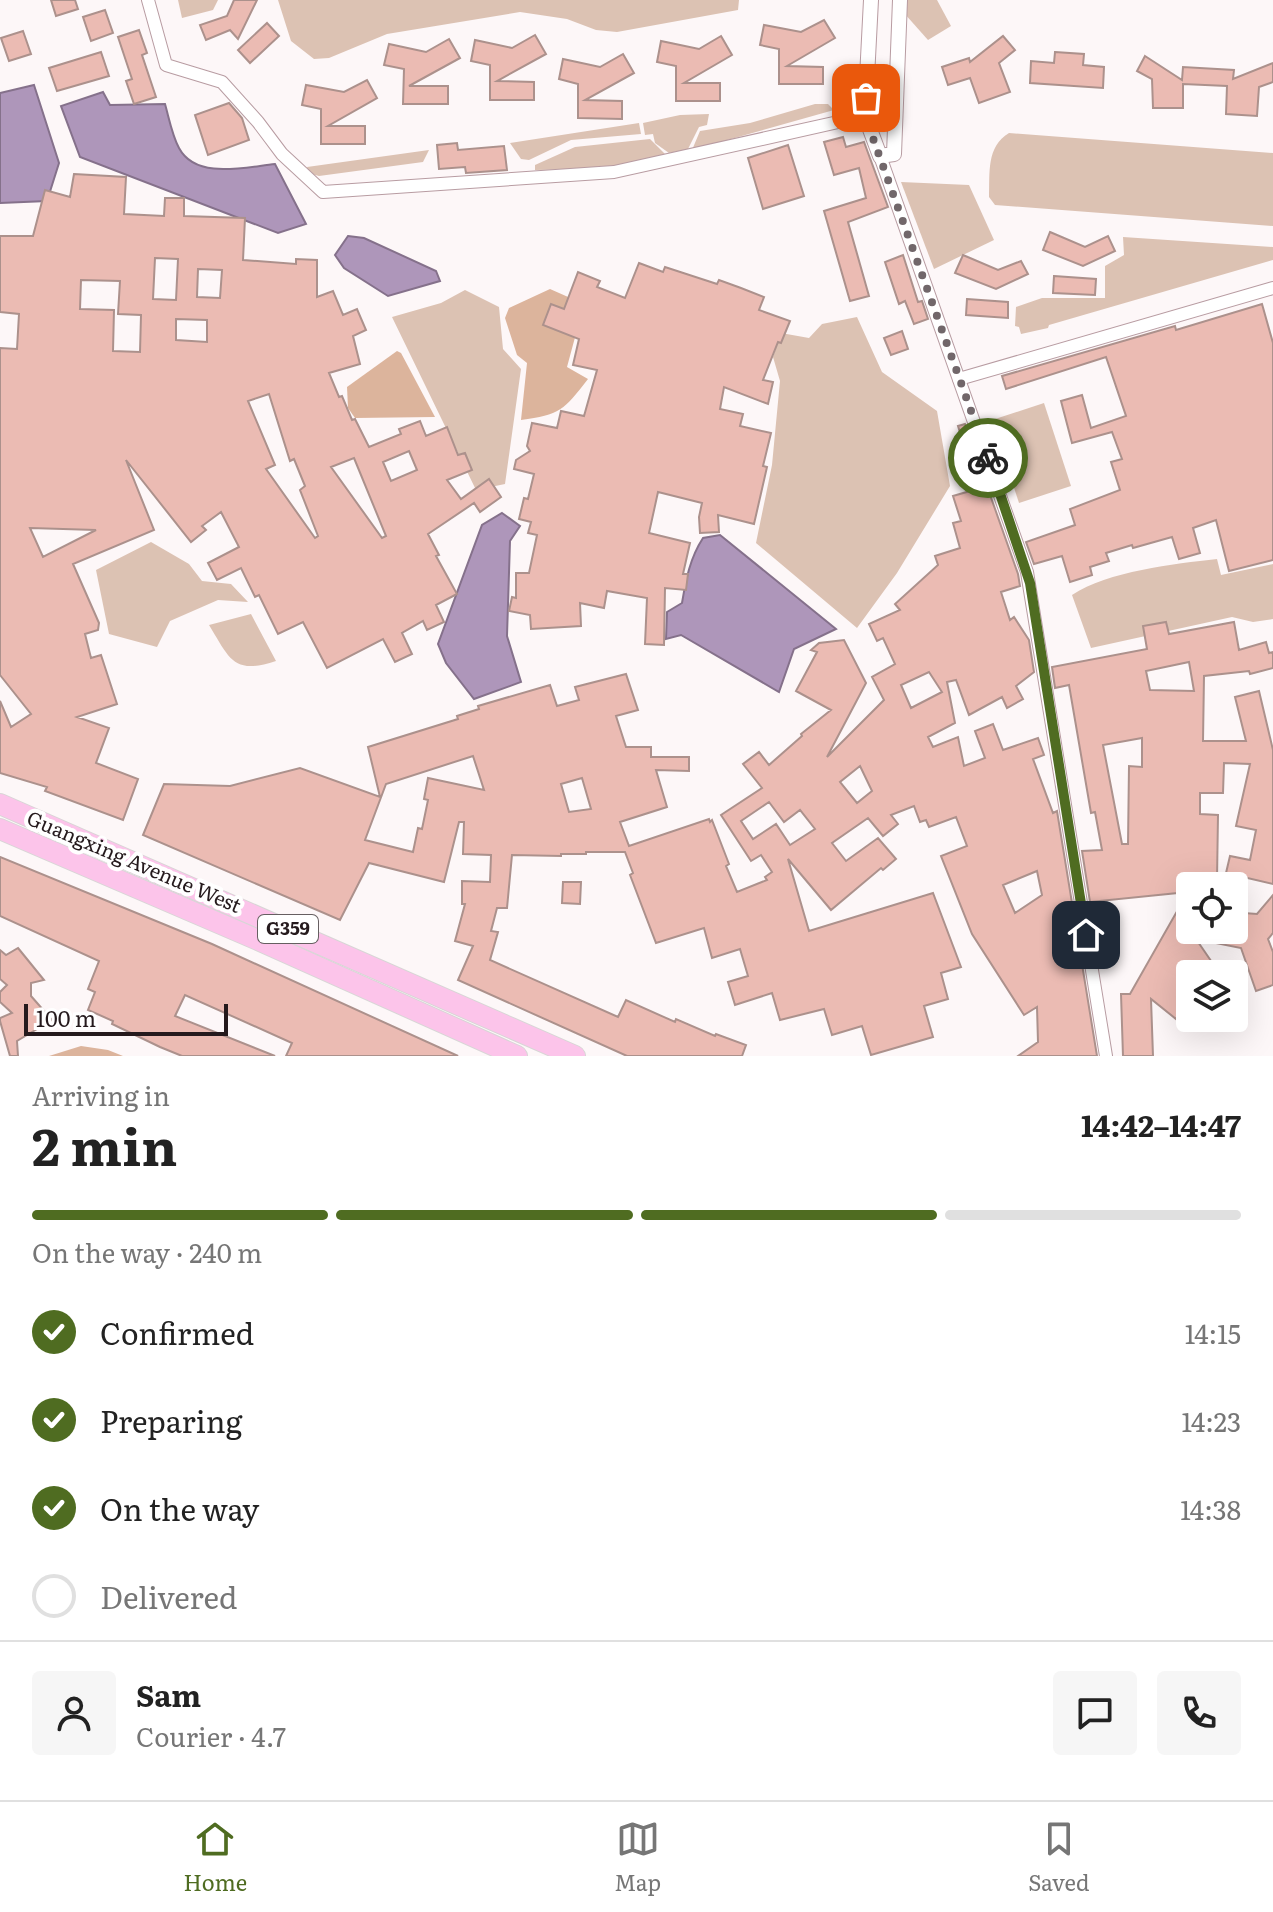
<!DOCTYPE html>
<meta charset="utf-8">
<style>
:root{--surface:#fff;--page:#f6f6f6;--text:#222;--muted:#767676;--line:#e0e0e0;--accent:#4f6c21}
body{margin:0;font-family:Literata,serif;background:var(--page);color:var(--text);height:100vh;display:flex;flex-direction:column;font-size:30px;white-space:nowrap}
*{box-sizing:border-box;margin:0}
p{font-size:26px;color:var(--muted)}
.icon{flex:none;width:44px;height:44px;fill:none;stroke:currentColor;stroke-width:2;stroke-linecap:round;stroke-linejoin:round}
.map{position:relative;height:1056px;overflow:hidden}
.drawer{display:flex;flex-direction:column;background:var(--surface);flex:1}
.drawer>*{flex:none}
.fabs{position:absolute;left:1176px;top:872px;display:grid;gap:16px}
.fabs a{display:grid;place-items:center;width:72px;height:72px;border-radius:8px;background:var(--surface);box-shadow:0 8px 32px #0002;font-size:40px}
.scale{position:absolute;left:24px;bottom:20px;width:204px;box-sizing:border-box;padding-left:8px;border:4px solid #251a1d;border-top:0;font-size:22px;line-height:28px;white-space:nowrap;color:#251a1d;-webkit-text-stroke:6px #fff;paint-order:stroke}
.pin{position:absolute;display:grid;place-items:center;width:68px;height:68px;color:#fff;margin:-34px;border-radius:16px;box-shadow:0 4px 12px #0006}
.courier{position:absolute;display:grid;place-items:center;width:80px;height:80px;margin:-40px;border:6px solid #4f6c21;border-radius:50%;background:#fff;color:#222;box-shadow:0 2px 10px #0007}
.head em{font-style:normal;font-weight:700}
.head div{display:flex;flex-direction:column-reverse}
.head{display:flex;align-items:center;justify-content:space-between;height:136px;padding:0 32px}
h1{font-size:52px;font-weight:700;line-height:60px}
.bar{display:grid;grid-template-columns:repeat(4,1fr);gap:12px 8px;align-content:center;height:96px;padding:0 32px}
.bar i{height:10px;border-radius:6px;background:var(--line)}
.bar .current{background:var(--accent)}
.bar p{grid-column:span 4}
.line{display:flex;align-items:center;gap:20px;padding:0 32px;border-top:2px solid var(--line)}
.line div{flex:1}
.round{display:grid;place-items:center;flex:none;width:84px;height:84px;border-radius:8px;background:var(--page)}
ol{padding:0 32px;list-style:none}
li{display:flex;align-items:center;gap:24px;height:88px}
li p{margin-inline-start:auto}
li .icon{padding:8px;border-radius:50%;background:var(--accent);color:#fff;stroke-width:4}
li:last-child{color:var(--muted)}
li i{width:44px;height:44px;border:4px solid var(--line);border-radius:50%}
.tab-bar{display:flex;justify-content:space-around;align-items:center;height:112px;border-top:2px solid var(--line);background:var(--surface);font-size:22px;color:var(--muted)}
.tab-bar a{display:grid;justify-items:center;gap:4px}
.tab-bar .current{color:var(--accent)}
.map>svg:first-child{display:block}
</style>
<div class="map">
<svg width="1273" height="1056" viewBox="0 0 1273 1056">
<rect width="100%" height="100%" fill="#fdf7f8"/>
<!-- green -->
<g fill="#dcc2b3">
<path d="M 178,0 L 218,0 L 213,10 L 182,18 Z"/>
<path d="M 278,0 L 739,0 L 738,10 L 617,32 L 596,30 L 567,19 L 520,12 L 387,34 L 329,58 L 314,59 L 291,41 Z"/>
<path d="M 906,0 L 937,0 L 951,26 L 928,40 L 904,13 Z"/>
<path d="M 815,104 L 828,104 L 834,110 L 692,150 L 700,131 L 750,123 Z"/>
<path d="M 709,114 L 707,125 L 699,127 L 688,149 L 669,153 L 655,143 L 653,134 L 645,135 L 643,123 L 680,115 Z"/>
<path d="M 639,123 L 641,134 L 571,140 L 529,160 L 521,159 L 510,143 Z"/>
<path d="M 1009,133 L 1273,153 L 1273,226 L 995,205 L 989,197 C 990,173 986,147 1009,133 Z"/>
<path d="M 650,139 L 665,154 L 602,169 L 535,170 L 535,165 L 575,147 Z"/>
<path d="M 429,150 L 423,162 L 319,176 L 308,173 L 307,167 Z"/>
<path d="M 901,182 L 969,185 L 994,240 L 934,269 Z"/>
<path d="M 1123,237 L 1273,247 L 1273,260 L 1049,325 L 1048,328 L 1021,334 L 1019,327 L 1015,326 L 1016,307 L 1042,298 L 1105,298 L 1105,266 L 1124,255 Z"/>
<path d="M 465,290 L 499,307 L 503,349 L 521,369 L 505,484 L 476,490 L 392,317 L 441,303 Z"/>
<path d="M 857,317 L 882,372 L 937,411 L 950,486 L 897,573 L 857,628 L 756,543 L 772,465 L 780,381 L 773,357 L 781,333 L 809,338 L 822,324 Z"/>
<path d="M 1044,403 L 1071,486 L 1019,503 L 992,420 Z"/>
<path d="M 151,542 L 189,564 L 202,581 L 231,584 L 248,602 L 218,600 L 170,621 L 157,647 L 109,634 L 96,570 Z"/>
<path d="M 1217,559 L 1221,575 L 1273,564 L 1273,619 L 1253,622 L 1232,617 L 1091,648 L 1072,595 C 1108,571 1174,564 1217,559 Z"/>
<path d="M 251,614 L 276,661 C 233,675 230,659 209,625 Z"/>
</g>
<!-- forest -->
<g fill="#dcb49c">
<path d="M 550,289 L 584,304 L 567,367 L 588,379 C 564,410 560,415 521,420 L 527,363 L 517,355 L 505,318 L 509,308 Z"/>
<path d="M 397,351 L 401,353 L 435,417 L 355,418 L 348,408 L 347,387 Z"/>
<path d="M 81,1046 L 108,1050 L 123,1056 L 49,1056 Z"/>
</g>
<!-- water -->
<g fill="#ae96ba" stroke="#85718b" stroke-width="2">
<path d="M 34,85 L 59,163 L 47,201 L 0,203 L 0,93 Z"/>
<path d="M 103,92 L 110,105 L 165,104 C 169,118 172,135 179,148 C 196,180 245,167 275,164 L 306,224 L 278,233 L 80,157 L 61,106 Z"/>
<path d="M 348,236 L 364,238 L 436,271 L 440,281 L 388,296 L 344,268 L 335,255 Z"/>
<path d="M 502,513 L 520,526 L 510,541 L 507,636 L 521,682 L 474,699 L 446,663 L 438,644 L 482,525 Z"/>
<path d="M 720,535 L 836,629 L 794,649 L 779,692 L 681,635 L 666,639 L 667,612 L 682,603 C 686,579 690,558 703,538 Z"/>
</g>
<!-- building -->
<g fill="#ebbbb3" stroke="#ac918c" stroke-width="2" fill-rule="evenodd">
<path d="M 51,0 L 75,0 L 78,9 L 56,16 Z"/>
<path d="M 234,0 L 257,0 L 238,39 L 230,30 L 206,40 L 200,25 L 227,16 Z"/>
<path d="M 105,10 L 113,33 L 91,41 L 83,17 Z"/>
<path d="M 824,20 L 835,38 L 787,66 L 823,67 L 823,84 L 779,84 L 779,49 L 760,45 L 764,25 L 801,32 Z"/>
<path d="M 267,23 L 279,36 L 250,63 L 238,50 Z"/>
<path d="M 139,30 L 147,53 L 142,55 L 156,97 L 134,104 L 126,81 L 132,79 L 118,37 Z"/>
<path d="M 23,31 L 31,54 L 9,61 L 1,38 Z"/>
<path d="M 535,35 L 546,54 L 497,81 L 534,82 L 534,100 L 490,100 L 490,65 L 471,61 L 475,40 L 512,48 Z"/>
<path d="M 721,36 L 732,55 L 684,83 L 720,83 L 720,101 L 676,101 L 676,66 L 657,62 L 661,41 L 699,49 Z"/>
<path d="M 1003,36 L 1015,50 L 999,63 L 1010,92 L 979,103 L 970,78 L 948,85 L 942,67 L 969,58 L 970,62 Z"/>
<path d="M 449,39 L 460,58 L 409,86 L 448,86 L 448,104 L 403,104 L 404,69 L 384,65 L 389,44 L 426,52 Z"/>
<path d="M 101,52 L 109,76 L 57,91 L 49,68 Z"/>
<path d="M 1055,52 L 1084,54 L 1083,65 L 1104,67 L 1103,88 L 1030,83 L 1031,61 L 1054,63 Z"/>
<path d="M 623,54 L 634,73 L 585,100 L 622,101 L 622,119 L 578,118 L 578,84 L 559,79 L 563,59 L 600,67 Z"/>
<path d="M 1145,56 L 1182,80 L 1183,67 L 1234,70 L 1233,79 L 1273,63 L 1273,82 L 1259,87 L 1257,116 L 1226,114 L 1227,86 L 1183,84 L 1183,108 L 1153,108 L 1152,79 L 1137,71 Z"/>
<path d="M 367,80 L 377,98 L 328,126 L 365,126 L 365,144 L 321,144 L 321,109 L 302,105 L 306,85 L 344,92 Z"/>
<path d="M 229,103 L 242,118 L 249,140 L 208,155 L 195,115 Z"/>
<path d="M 843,137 L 846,147 L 864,142 L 888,207 L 848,222 L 869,296 L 850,301 L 824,211 L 866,198 L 859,168 L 834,175 L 824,142 Z"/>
<path d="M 457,143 L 458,150 L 504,146 L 507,170 L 466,173 L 465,167 L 439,169 L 437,145 Z"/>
<path d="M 788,145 L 804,196 L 763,209 L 748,158 Z"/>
<path d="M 74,174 L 126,177 L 124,214 L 164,216 L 165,198 L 184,198 L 184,216 L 245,218 L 243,260 L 296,264 L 296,259 L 317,260 L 317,297 L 333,291 L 343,315 L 357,309 L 366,330 L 353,336 L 360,364 L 329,373 L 339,397 L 342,396 L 352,420 L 355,419 L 369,447 L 401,434 L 399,429 L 420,421 L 426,436 L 447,427 L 458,455 L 465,453 L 472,470 L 447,480 L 461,499 L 489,479 L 501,497 L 480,512 L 474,503 L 428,534 L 439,555 L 436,556 L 457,594 L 436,605 L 444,622 L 427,630 L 423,621 L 402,633 L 412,654 L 395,662 L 383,639 L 327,668 L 303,622 L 278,634 L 259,595 L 255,597 L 241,568 L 217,580 L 208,563 L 239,547 L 221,512 L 202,526 L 206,530 L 191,542 L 126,460 L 154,530 L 73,564 L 99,623 L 98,630 L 85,634 L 91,658 L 101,655 L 117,704 L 77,717 L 109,728 L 96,763 L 138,779 L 123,820 L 45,791 L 47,787 L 0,773 L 0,701 L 11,727 L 31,714 L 0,675 L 0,348 L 17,349 L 19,314 L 0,312 L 0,236 L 33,236 L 45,190 L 70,197 ZM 155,258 L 178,259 L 176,300 L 153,299 ZM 198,269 L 222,270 L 220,298 L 197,297 ZM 81,280 L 120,281 L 118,314 L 141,315 L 140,352 L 113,351 L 114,310 L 80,309 ZM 176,319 L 207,320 L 207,342 L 176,340 ZM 269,394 L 290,461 L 294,459 L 305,486 L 300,490 L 318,536 L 315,538 L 266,469 L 275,465 L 248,401 ZM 409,451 L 417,470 L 391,481 L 383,462 ZM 354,458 L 386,536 L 382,538 L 331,467 ZM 30,528 L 96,530 L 43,557 Z"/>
<path d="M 1050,232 L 1085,247 L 1108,236 L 1115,251 L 1083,266 L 1043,250 Z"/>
<path d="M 903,255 L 918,302 L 922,301 L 928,319 L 914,324 L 905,301 L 899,304 L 885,262 Z"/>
<path d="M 963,255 L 998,270 L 1021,261 L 1028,274 L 996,289 L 955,273 Z"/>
<path d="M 639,263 L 663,272 L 665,267 L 717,284 L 719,280 L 741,288 L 764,297 L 759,310 L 790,321 L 781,343 L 778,342 L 763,380 L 773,382 L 768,404 L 724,387 L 720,409 L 743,414 L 740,426 L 771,433 L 763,466 L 767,467 L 754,524 L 718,515 L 719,532 L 700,533 L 699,517 L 702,503 L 658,492 L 649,533 L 690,543 L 683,574 L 688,574 L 686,590 L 665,588 L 664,645 L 645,644 L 647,598 L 607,591 L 604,608 L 580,603 L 581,626 L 531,629 L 530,615 L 509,611 L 512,597 L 516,598 L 516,573 L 529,573 L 537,535 L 528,533 L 531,522 L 519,519 L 524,498 L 528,499 L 534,474 L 514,469 L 516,460 L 530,451 L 527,446 L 532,423 L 557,428 L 561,411 L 584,416 L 597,370 L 573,365 L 579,339 L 543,325 L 551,304 L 564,309 L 578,272 L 600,281 L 597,287 L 625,298 Z"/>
<path d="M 1054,276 L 1096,279 L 1095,295 L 1053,293 Z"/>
<path d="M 967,299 L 1008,302 L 1008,318 L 966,315 Z"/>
<path d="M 1262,304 L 1273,343 L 1273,560 L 1229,571 L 1216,520 L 1193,528 L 1200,553 L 1179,559 L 1172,537 L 1133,548 L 1132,545 L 1106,553 L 1109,561 L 1090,567 L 1092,575 L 1070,582 L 1062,556 L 1034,564 L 1026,542 L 1075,525 L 1070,509 L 1120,490 L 1111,462 L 1122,459 L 1112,432 L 1072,443 L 1061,401 L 1082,395 L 1091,428 L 1126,416 L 1106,357 L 1006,389 L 1002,376 L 1175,326 L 1176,330 Z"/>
<path d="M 902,331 L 908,349 L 891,355 L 884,338 Z"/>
<path d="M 965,424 L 1018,574 L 1020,586 L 1001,592 L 1010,620 L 1014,617 L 1029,640 L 1034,672 L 1016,686 L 1023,699 L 1007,708 L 1002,697 L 969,715 L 956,680 L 947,682 L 955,723 L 928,737 L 933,747 L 958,737 L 964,766 L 985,758 L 975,731 L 993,724 L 1003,750 L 1038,738 L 1044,755 L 1033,759 L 1053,813 L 1057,811 L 1097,1056 L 1018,1056 L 1038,1042 L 1037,1007 L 1024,1015 L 972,934 L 941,856 L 967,846 L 956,817 L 929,827 L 926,820 L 920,822 L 914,806 L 891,815 L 898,824 L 883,836 L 868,818 L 832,843 L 846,861 L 878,838 L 896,859 L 883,870 L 881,868 L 831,910 L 788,859 L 809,931 L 933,893 L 961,967 L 941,973 L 948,999 L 924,1006 L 933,1037 L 871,1055 L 862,1026 L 832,1035 L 824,1009 L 780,1020 L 772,993 L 735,1005 L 728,982 L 748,976 L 740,949 L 712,958 L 704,928 L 656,943 L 630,875 L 633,873 L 625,852 L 586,852 L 586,854 L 561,854 L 561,856 L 512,855 L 507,908 L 497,908 L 491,931 L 498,932 L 490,960 L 618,1017 L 626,1000 L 675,1022 L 676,1019 L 715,1036 L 716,1034 L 746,1045 L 742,1056 L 627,1056 L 458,980 L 473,946 L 455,941 L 465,904 L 462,904 L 462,881 L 490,882 L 491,855 L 463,854 L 464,822 L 459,822 L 444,882 L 369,863 L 340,920 L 143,835 L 164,784 L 230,786 L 300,768 L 380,797 L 368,747 L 458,719 L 457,716 L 479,709 L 478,706 L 550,685 L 557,706 L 579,700 L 575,687 L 626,674 L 638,710 L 616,716 L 626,747 L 651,747 L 651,757 L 689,757 L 689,771 L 656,770 L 667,807 L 620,822 L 629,846 L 709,819 L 710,822 L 712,820 L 729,864 L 726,866 L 737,892 L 767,880 L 765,877 L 772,872 L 761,855 L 751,861 L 721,815 L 762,788 L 743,764 L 759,752 L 769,765 L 802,736 L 801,734 L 831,710 L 796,691 L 817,652 L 811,650 L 819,643 L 844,640 L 866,683 L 827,757 L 884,700 L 872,677 L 895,664 L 883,638 L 877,641 L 869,624 L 900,610 L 895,604 L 938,565 L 935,556 L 960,548 L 953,523 L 961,521 L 953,496 L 977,489 L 958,426 ZM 929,672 L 942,692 L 911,708 L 901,685 ZM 473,756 L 484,790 L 428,778 L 424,799 L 428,800 L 422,829 L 418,828 L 413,852 L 365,840 L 386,784 ZM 860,766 L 872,791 L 857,803 L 840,782 ZM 582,778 L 591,809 L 569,812 L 561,784 ZM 769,802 L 784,822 L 800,810 L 815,829 L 790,845 L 776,824 L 753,839 L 741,821 ZM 1037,871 L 1042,895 L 1015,913 L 1003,885 Z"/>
<path d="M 1166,622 L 1169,634 L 1234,622 L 1239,650 L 1266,642 L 1269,653 L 1273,652 L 1273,668 L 1250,674 L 1249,671 L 1204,676 L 1203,741 L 1246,741 L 1235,697 L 1259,691 L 1273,750 L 1273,884 L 1226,873 L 1230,856 L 1250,860 L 1256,830 L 1236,826 L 1250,764 L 1224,763 L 1223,793 L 1200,793 L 1200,814 L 1218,815 L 1217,880 L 1213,886 L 1190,886 L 1190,930 L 1234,930 L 1234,920 L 1244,913 L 1257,914 L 1273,895 L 1273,933 L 1268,939 L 1273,952 L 1273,985 L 1256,991 L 1241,948 L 1196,939 L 1220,974 L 1190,974 L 1190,1002 L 1176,1019 L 1151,999 L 1153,1056 L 1123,1056 L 1121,994 L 1130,994 L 1188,892 L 1090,902 L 1082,851 L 1102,850 L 1095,812 L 1091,813 L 1069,685 L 1055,688 L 1052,667 L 1147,649 L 1143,626 ZM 1189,662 L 1194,691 L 1150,690 L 1146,671 ZM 1142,738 L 1142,767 L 1129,766 L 1128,844 L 1122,844 L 1103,745 Z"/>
<path d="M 0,857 L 212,944 L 458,1056 L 286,1056 L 292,1043 L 185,995 L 175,1016 L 275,1056 L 182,1056 L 160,1047 L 112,1024 L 113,1021 L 88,1010 L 95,992 L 88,989 L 99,961 L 0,916 Z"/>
<path d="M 563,882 L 581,882 L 580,904 L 562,903 Z"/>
<path d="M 18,948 L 44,980 L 31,983 L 31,996 L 52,1020 L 17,1041 L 18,1056 L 10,1056 L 0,1021 L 0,1018 L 12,1013 L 0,1002 L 0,992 L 7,985 L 0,979 L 0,950 L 6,955 Z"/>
</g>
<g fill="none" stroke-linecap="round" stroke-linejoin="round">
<defs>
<g id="minor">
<path d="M 148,0 L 166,65 L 222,82 L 258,122 L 282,154 L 323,192 L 614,172 L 865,116"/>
<path d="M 880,156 L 1027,572 L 1106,1056"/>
<path d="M 959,379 L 1273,288"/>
</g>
<path id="tertiary" d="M 871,0 L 865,116 L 880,156 L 894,154 L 900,0"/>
<g id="trunk">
<path d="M 0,804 L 575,1056"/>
<path d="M 0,829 L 258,940 L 517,1056"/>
</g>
</defs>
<!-- minor casing -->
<use href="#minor" stroke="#b89ca2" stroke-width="14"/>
<!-- tertiary casing -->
<use href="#tertiary" stroke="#b89ca2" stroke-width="16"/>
<!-- trunk casing -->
<use href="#trunk" stroke="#d8d6d6" stroke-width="22"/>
<!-- minor -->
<use href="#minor" stroke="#fff" stroke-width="12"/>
<!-- tertiary -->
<use href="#tertiary" stroke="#fff" stroke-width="14"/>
<!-- trunk -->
<use href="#trunk" stroke="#fcc4ea" stroke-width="20"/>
</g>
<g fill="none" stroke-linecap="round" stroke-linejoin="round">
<!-- done -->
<path stroke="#71676a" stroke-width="8" stroke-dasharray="0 14.4" d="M 866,98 L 865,116 L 988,458"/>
<!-- route -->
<path stroke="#4f6c21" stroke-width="10" d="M 988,458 L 1030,583 L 1086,935"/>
</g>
<g text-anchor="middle" stroke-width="8" stroke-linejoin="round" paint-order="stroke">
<!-- shield labels -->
<rect fill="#fff" stroke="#665f61" stroke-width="2" x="258" y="915" width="60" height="28" rx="6"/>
<g font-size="18" font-weight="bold" fill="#251a1d">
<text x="288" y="935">G359</text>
</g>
<!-- street labels -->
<g font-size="20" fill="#251a1d" stroke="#fff">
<text transform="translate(134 862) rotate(23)" y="7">Guangxing Avenue West</text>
</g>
</g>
</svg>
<div class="fabs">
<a><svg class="icon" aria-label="locate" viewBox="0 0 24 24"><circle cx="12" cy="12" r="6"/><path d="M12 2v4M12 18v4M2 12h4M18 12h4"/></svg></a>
<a><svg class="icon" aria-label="layers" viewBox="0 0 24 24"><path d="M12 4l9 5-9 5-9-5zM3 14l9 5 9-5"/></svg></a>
</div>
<div class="scale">100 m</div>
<div class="pin" style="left:866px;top:98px;background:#ea580c"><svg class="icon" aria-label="bag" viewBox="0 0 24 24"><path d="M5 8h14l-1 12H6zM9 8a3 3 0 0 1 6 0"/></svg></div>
<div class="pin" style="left:1086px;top:935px;background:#1f2937"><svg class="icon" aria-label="home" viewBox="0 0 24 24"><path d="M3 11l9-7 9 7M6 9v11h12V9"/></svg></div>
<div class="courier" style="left:988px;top:458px"><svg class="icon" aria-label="bike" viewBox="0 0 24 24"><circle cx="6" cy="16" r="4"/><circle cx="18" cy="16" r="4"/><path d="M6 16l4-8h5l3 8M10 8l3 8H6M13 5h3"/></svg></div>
</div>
<section class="drawer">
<div class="head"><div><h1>2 min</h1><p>Arriving in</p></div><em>14:42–14:47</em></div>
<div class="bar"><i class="current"></i><i class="current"></i><i class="current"></i><i></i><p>On the way · 240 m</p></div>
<ol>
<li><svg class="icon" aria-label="check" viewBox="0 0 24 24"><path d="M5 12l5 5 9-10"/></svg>Confirmed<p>14:15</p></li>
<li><svg class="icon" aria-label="check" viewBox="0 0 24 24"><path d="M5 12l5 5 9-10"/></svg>Preparing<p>14:23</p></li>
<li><svg class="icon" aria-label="check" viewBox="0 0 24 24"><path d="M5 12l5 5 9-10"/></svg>On the way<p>14:38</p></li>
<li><i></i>Delivered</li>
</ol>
<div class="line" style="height:144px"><a class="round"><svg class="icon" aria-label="person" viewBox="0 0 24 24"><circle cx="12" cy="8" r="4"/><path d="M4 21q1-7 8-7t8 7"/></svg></a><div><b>Sam</b><p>Courier · 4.7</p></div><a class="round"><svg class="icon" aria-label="chat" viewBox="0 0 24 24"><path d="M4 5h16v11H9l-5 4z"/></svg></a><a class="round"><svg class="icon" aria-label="phone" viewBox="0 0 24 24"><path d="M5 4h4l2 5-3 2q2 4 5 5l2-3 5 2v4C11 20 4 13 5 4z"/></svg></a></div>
</section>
<nav class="tab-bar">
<a class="current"><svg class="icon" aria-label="home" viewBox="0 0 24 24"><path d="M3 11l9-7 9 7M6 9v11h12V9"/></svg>Home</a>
<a><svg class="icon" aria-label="map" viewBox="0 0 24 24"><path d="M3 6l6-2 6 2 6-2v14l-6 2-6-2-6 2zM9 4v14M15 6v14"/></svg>Map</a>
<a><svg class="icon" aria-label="saved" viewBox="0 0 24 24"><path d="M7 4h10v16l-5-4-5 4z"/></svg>Saved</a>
</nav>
